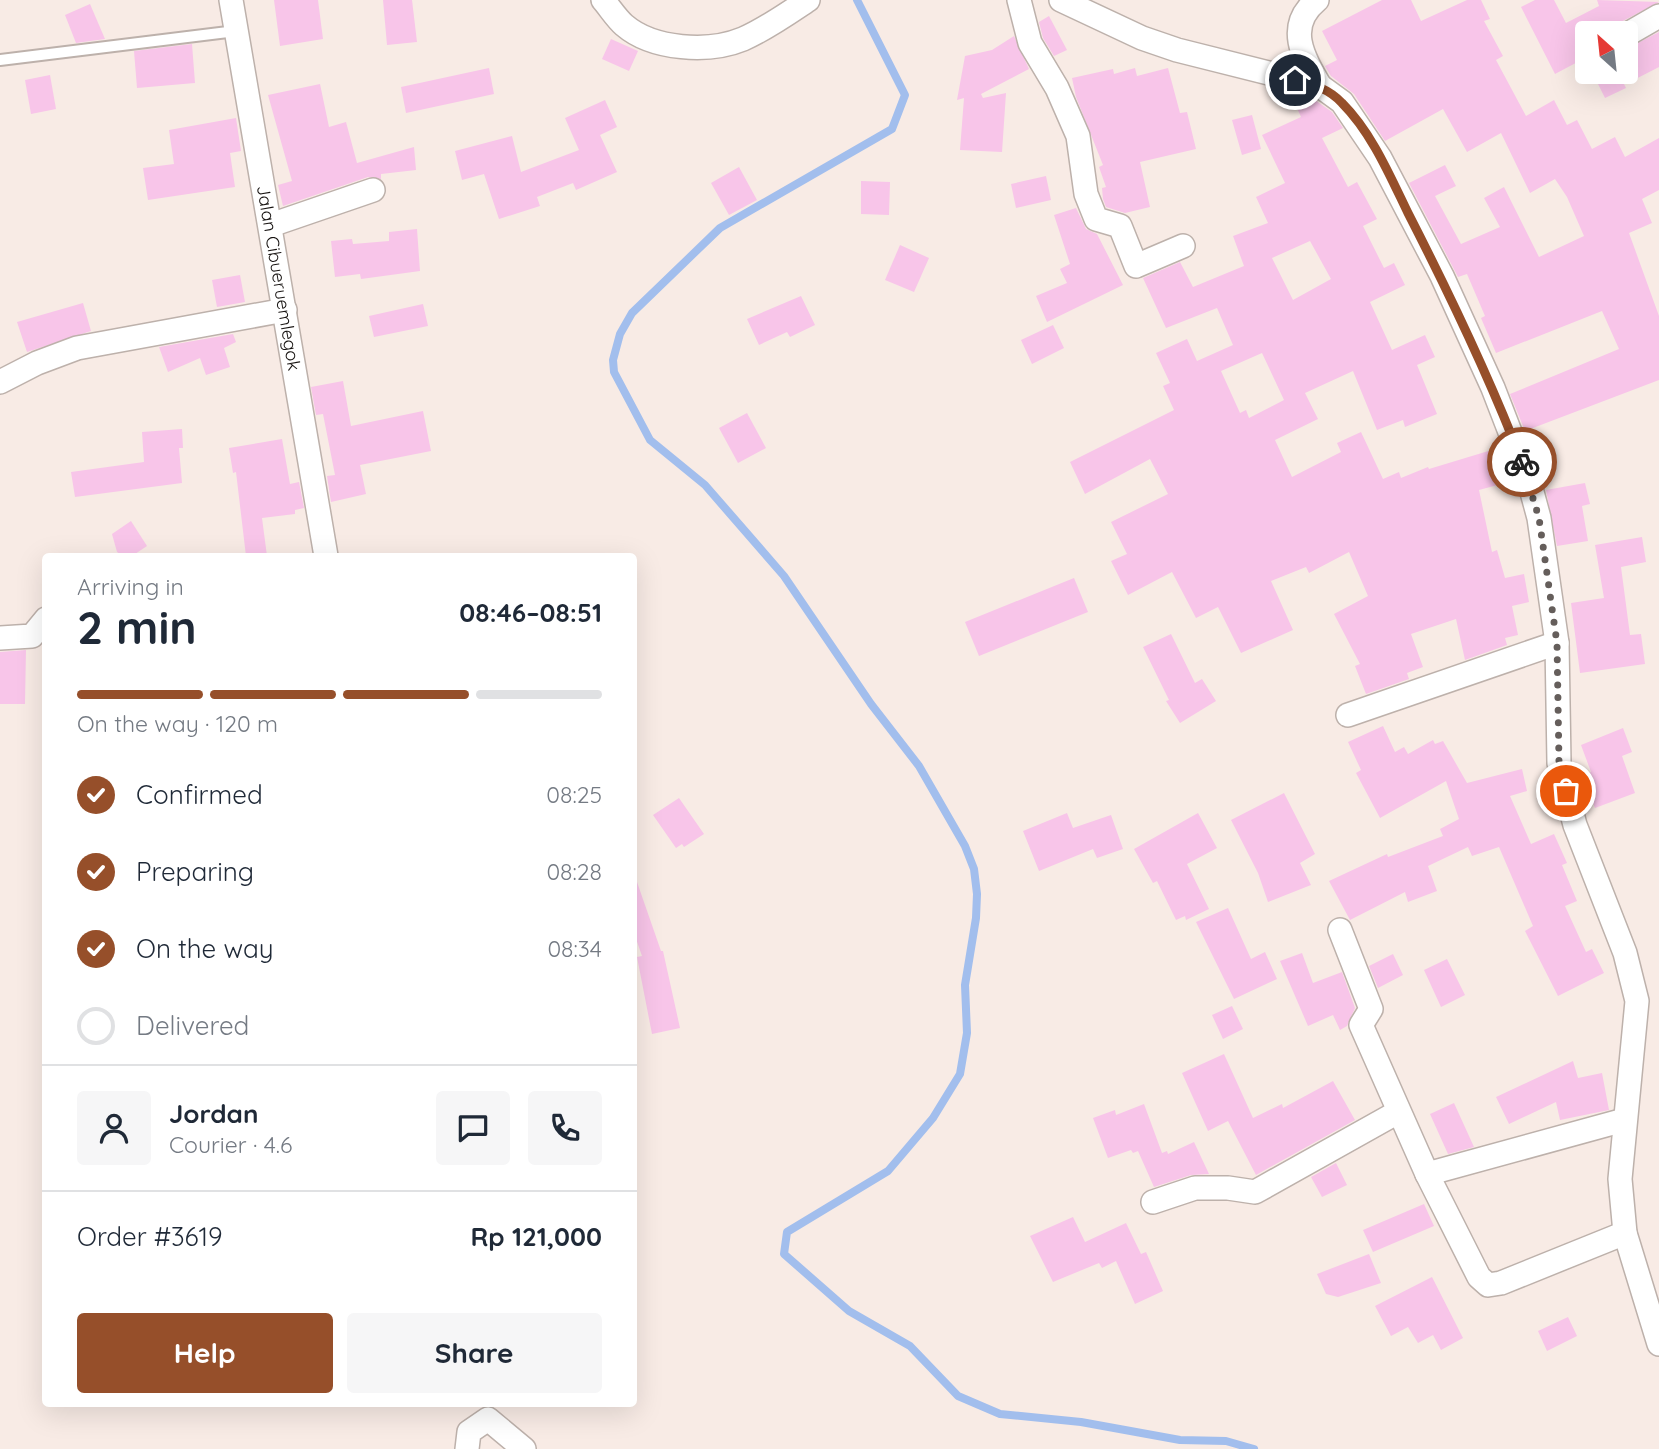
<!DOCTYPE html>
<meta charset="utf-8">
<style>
:root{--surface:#fff;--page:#f6f6f7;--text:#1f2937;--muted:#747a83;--line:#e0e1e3;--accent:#964f2a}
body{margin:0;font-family:Quicksand,sans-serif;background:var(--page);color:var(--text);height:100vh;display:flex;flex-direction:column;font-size:26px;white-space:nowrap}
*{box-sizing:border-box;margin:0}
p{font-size:23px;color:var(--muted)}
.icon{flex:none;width:38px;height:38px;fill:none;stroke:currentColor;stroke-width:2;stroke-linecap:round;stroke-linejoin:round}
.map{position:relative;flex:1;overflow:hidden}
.panel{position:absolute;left:42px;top:553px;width:595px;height:854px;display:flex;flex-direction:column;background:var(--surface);border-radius:7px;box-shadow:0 7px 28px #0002}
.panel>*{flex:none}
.needle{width:46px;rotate:333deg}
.controls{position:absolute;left:1575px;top:21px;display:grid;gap:14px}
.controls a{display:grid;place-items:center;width:63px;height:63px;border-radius:7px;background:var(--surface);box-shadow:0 7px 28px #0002;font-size:35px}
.pin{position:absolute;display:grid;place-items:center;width:60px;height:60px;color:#fff;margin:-30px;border:4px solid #fff;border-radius:50%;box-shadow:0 2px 7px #0007}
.courier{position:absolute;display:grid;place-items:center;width:70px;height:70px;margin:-35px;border:5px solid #964f2a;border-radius:50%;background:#fff;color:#222;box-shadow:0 2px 9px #0007}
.overview em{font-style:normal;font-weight:700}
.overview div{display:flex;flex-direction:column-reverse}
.overview{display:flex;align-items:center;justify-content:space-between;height:119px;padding:0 35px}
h1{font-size:46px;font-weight:700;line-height:52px}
.bar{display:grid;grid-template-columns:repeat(4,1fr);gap:10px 7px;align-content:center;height:84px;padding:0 35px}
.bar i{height:9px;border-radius:5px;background:var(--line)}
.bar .selected{background:var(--accent)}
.bar p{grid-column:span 4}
.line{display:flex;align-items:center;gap:18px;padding:0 35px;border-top:2px solid var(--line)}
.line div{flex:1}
.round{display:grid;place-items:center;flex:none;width:74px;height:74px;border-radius:7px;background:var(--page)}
ol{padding:0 35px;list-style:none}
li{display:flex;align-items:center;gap:21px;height:77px}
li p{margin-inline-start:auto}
li .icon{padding:7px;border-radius:50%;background:var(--accent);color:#fff;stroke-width:4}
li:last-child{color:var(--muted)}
li i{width:38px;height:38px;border:4px solid var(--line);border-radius:50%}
.action{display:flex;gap:14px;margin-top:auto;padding:14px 35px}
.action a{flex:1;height:80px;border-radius:7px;background:var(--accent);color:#fff;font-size:28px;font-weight:700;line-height:80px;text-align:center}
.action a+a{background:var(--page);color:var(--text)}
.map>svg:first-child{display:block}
</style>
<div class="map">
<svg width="1659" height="1449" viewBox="0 0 1659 1449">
<rect width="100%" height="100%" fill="#f8ebe5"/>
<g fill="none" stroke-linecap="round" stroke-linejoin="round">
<!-- stream -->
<path stroke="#a2beed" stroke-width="8" d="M 857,0 L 905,95 L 892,129 L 720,228 L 632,313 L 620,334 L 613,360 L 614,372 L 650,440 L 705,485 L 784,576 L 871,704 L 919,766 L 965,846 L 974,869 L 977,894 L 976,918 L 965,985 L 967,1033 L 960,1074 L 933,1118 L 888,1171 L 787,1232 L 784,1254 L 849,1311 L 910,1346 L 958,1396 L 1000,1414 L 1081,1422 L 1180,1440 L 1226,1441 L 1254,1449"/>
</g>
<!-- building -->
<g fill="#f8c5e9" fill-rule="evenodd">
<path d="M 274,0 L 318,0 L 323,39 L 280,46 Z"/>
<path d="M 383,0 L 412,0 L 417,42 L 387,45 Z"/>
<path d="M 1382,0 L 1411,0 L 1421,21 L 1467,0 L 1481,0 L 1490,19 L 1484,21 L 1503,56 L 1496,60 L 1526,116 L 1554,100 L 1567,125 L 1577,120 L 1592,149 L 1615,137 L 1625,157 L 1659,138 L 1659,190 L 1642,199 L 1652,223 L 1629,233 L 1659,316 L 1659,380 L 1525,431 L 1510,394 L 1619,349 L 1602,311 L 1496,353 L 1481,318 L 1485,316 L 1467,274 L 1458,277 L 1409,183 L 1445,165 L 1456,186 L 1435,196 L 1461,244 L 1500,227 L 1484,198 L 1504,187 L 1539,257 L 1584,236 L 1567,197 L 1555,179 L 1530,193 L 1501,133 L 1467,152 L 1443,109 L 1385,141 L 1354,94 L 1331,76 L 1325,66 L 1337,60 L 1322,31 Z"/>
<path d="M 1535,0 L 1554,0 L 1566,23 L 1599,6 L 1597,0 L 1659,2 L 1619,23 L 1612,33 L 1587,33 L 1587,57 L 1555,74 L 1521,7 Z"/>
<path d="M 90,4 L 105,39 L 76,43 L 65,15 Z"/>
<path d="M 1049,16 L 1067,50 L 1054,56 L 1043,38 L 1039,22 Z"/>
<path d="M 1659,32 L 1659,67 L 1626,84 L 1626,49 Z"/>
<path d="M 1014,36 L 1029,69 L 981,94 L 983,98 L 1006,93 L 1002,152 L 960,150 L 964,98 L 957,100 L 965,56 L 992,50 Z"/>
<path d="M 611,39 L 638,51 L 629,71 L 602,59 Z"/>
<path d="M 192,44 L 195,83 L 137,88 L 134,51 Z"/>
<path d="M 489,68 L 494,94 L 406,113 L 401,87 Z"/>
<path d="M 1135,68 L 1137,76 L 1168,68 L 1180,113 L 1187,112 L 1196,149 L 1140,162 L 1150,207 L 1125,213 L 1106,207 L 1103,199 L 1102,188 L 1106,187 L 1099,167 L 1103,165 L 1076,97 L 1072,78 L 1113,69 L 1114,74 Z"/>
<path d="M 1592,72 L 1618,72 L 1626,88 L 1605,98 Z"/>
<path d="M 50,75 L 56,109 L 31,114 L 25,80 Z"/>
<path d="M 320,84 L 329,127 L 346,122 L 357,163 L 414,147 L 416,170 L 381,174 L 381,179 L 368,177 L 283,206 L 278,185 L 292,181 L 268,95 Z"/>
<path d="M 605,100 L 617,127 L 600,135 L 617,172 L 576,190 L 573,183 L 537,197 L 540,206 L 499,219 L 484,174 L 462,180 L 455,151 L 512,136 L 521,172 L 579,150 L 565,118 Z"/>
<path d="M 1315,100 L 1332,112 L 1343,128 L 1322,138 L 1348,187 L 1357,182 L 1377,219 L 1363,226 L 1384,268 L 1394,263 L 1405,285 L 1370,302 L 1392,350 L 1425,335 L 1435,357 L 1417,365 L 1437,414 L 1405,427 L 1403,420 L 1377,430 L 1353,371 L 1305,393 L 1318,419 L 1275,440 L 1292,477 L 1341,452 L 1337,443 L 1361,432 L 1383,479 L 1399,472 L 1401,478 L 1428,467 L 1429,469 L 1495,449 L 1505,483 L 1479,490 L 1492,552 L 1497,550 L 1505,578 L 1524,574 L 1529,602 L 1512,606 L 1518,635 L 1505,638 L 1507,645 L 1465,660 L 1456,619 L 1411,634 L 1423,667 L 1407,673 L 1409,679 L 1366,694 L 1355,666 L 1360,664 L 1334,614 L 1368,596 L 1349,552 L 1309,573 L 1306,567 L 1271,581 L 1293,630 L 1241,653 L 1218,607 L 1196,618 L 1172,572 L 1128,595 L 1111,561 L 1127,554 L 1111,522 L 1168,494 L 1150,459 L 1085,494 L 1070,462 L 1174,410 L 1163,386 L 1170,383 L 1156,353 L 1187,339 L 1197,361 L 1233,345 L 1217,308 L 1166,328 L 1143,278 L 1180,262 L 1193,287 L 1244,266 L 1233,236 L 1268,223 L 1256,197 L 1285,183 L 1262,135 L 1301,117 L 1297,108 ZM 1310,241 L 1331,279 L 1293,300 L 1272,258 ZM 1262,353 L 1284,400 L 1249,418 L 1246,410 L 1240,413 L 1221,371 Z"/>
<path d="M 1252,115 L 1261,149 L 1242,155 L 1232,120 Z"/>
<path d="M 236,118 L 241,151 L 230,153 L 235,187 L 148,200 L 143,168 L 174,164 L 169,130 Z"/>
<path d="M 739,167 L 757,200 L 729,215 L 711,183 Z"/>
<path d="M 1046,176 L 1051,200 L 1016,208 L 1011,184 Z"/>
<path d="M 861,181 L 890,182 L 889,215 L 861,214 Z"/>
<path d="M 1076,208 L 1086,229 L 1097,234 L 1123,285 L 1047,322 L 1036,296 L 1067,283 L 1060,269 L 1070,264 L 1054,215 Z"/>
<path d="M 417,229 L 420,271 L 361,279 L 360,274 L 335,277 L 331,241 L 352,239 L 353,244 L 389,241 L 389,232 Z"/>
<path d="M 900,245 L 929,258 L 914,292 L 885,280 Z"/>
<path d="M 240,275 L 245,302 L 217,307 L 212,280 Z"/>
<path d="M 801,296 L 815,325 L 790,337 L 787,332 L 759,345 L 747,319 Z"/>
<path d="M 83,303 L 91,331 L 27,352 L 17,322 Z"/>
<path d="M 423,304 L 428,326 L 374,337 L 369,316 Z"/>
<path d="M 1053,325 L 1064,348 L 1032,364 L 1021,340 Z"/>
<path d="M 233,334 L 236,342 L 224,348 L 230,367 L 206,375 L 200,358 L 168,372 L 159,347 Z"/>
<path d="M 343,381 L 351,426 L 423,411 L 431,451 L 360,465 L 366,494 L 331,502 L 327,476 L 335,475 L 323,414 L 316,415 L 311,387 Z"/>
<path d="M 747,413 L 766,448 L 738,463 L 719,428 Z"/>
<path d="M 182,429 L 183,448 L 179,448 L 182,483 L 75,497 L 71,472 L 144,462 L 142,432 Z"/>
<path d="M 282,439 L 290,484 L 299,482 L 304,508 L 295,510 L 295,514 L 262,518 L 267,556 L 246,556 L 236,472 L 233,473 L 229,448 Z"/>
<path d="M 1585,483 L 1590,504 L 1582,506 L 1588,541 L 1557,546 L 1546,490 Z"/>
<path d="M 131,521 L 147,546 L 132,556 L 123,556 L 117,552 L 112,534 Z"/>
<path d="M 1642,537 L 1646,562 L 1621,567 L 1630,635 L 1641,634 L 1645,664 L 1580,673 L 1571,603 L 1604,598 L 1595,545 Z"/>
<path d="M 1074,578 L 1088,612 L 979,656 L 965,622 Z"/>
<path d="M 1171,634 L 1195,683 L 1202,679 L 1216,701 L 1180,723 L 1166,701 L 1169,700 L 1143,647 Z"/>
<path d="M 26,650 L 25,704 L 0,704 L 0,652 Z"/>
<path d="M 1383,726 L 1395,752 L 1404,747 L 1408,754 L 1433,740 L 1435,744 L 1443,741 L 1467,783 L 1522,769 L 1527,791 L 1510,796 L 1531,844 L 1554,834 L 1567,863 L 1562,865 L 1577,901 L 1565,906 L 1586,952 L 1592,949 L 1604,973 L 1558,996 L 1525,931 L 1533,926 L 1499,847 L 1472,856 L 1468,847 L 1428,866 L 1437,891 L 1408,902 L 1405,892 L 1350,920 L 1329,881 L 1387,854 L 1388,857 L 1443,836 L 1440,829 L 1459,819 L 1446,781 L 1380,818 L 1356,773 L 1361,770 L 1348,742 Z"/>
<path d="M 1623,728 L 1632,752 L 1622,756 L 1635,793 L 1595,808 L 1583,775 L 1591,772 L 1581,745 Z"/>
<path d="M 1284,793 L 1315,854 L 1300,863 L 1311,885 L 1268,902 L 1258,873 L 1231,820 Z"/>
<path d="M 679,798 L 704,834 L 684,847 L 682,844 L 676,848 L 653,815 Z"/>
<path d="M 1067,813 L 1073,828 L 1111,815 L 1123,849 L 1097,858 L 1093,849 L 1039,871 L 1023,831 Z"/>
<path d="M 1198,813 L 1217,848 L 1187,864 L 1209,909 L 1186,920 L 1185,916 L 1176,920 L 1157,881 L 1153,883 L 1134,849 Z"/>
<path d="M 634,882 L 637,882 L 661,951 L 663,951 L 680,1028 L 652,1034 L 637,957 L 642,956 L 634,933 Z"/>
<path d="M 1228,908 L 1251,959 L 1265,952 L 1277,979 L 1234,999 L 1196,922 Z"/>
<path d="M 1302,953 L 1313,983 L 1342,972 L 1355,1008 L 1347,1026 L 1340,1030 L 1333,1015 L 1308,1026 L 1280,961 Z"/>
<path d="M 1393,954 L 1403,975 L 1378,988 L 1369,966 Z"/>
<path d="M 1447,959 L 1465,995 L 1441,1007 L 1424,970 Z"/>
<path d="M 1232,1006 L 1243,1029 L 1223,1039 L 1212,1015 Z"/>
<path d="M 1224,1054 L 1253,1118 L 1282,1104 L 1283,1108 L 1333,1081 L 1355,1120 L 1256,1175 L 1228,1121 L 1208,1131 L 1182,1073 Z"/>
<path d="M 1573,1061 L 1578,1078 L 1602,1073 L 1609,1110 L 1560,1120 L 1556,1102 L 1509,1124 L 1496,1097 Z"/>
<path d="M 1454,1103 L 1474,1147 L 1448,1154 L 1430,1114 Z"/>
<path d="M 1144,1104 L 1162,1153 L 1167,1151 L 1168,1154 L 1194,1142 L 1209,1174 L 1191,1175 L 1154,1187 L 1138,1151 L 1133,1153 L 1131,1150 L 1108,1158 L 1093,1118 L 1115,1110 L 1116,1115 Z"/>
<path d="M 1336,1163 L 1347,1185 L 1322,1197 L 1311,1177 Z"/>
<path d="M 1424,1204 L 1434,1226 L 1373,1252 L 1363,1230 Z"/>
<path d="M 1073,1217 L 1085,1242 L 1126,1223 L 1141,1254 L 1146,1252 L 1163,1291 L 1135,1304 L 1116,1261 L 1102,1268 L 1099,1263 L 1053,1282 L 1030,1236 Z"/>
<path d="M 1369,1254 L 1381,1283 L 1338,1297 L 1326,1294 L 1317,1274 Z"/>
<path d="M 1432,1277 L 1463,1338 L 1441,1350 L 1433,1335 L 1418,1343 L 1408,1327 L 1391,1336 L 1375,1306 Z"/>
<path d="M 1568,1317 L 1577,1336 L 1547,1351 L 1538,1331 Z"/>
</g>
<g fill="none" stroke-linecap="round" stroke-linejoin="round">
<defs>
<path id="lane" d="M 0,60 L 236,31"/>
<g id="street">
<path id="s1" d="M 231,0 L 326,556"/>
<path d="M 603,0 C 610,8 616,18 624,25 C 653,50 709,53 743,39 C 766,29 787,14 808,0"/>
<path d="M 1019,0 L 1030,43 L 1057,88 L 1078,136 L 1086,194 L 1096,219 L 1120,226 L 1136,266 L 1183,246"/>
<path d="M 1061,0 L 1142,38 L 1177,50 L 1320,86 L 1342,102 L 1380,158 L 1442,276 L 1493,388 L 1529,481 L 1539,518 L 1557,643 L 1559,763 L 1566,791 L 1575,825 L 1625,953 L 1637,1001 L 1620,1179 L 1625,1233 L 1659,1344"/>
<path d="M 1317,0 C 1285,26 1303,57 1320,86"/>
<path d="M 1626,35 L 1659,16"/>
<path d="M 271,225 L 373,190"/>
<path d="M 0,382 L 37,363 L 77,348 L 285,310"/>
<path d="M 0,638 L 32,636 L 46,619"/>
<path d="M 1348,715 L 1557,643"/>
<path d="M 1340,930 L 1371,1009 L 1361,1025 L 1427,1174 L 1479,1277 L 1488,1285 L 1501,1283 L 1625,1233"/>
<path d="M 1427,1174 L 1624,1120"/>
<path d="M 1153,1202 L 1195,1188 L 1228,1188 L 1255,1192 L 1398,1112"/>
<path d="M 467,1449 L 469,1432 L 488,1419 L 524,1449"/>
</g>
</defs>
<!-- lane casing -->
<use href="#lane" stroke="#bdb1ab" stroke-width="14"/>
<!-- street casing -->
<use href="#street" stroke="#bdb1ab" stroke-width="26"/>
<!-- lane -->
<use href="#lane" stroke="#fff" stroke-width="10"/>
<!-- street -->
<use href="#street" stroke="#fff" stroke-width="23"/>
</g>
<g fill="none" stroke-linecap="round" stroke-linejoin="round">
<!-- done -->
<path stroke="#655e5b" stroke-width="7" stroke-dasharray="0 12.6" d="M 1522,462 L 1539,518 L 1557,643 L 1559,762 L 1566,791"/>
<!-- route -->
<path stroke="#964f2a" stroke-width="9" d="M 1295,80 C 1313,84 1329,89 1342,103 C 1372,133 1390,176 1408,213 C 1450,295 1489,376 1522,462"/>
</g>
<g text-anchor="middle" stroke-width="6" stroke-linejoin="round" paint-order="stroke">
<!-- street labels -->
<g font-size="18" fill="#161210" stroke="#fff">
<text dy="6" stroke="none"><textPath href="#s1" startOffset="282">Jalan Cibueruemlegok</textPath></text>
</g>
</g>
</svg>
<div class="controls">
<a><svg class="needle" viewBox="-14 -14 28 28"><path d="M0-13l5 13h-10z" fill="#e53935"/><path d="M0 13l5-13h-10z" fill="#747a83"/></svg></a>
</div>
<div class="pin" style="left:1566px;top:791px;background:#ea580c"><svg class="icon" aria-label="bag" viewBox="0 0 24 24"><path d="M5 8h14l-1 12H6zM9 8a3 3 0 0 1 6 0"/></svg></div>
<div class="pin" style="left:1295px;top:80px;background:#1f2937"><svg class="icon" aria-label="home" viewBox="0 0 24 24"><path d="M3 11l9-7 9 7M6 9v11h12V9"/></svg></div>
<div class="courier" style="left:1522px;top:462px"><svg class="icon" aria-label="bike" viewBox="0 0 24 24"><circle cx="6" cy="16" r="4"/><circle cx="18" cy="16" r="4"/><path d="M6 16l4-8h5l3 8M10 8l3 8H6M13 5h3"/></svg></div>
<section class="panel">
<div class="overview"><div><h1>2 min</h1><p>Arriving in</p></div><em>08:46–08:51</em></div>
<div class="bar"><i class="selected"></i><i class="selected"></i><i class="selected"></i><i></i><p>On the way · 120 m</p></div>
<ol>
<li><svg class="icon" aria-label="check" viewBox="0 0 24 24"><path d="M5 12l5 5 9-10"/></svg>Confirmed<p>08:25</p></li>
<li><svg class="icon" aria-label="check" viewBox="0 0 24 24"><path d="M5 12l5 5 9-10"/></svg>Preparing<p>08:28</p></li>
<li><svg class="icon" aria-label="check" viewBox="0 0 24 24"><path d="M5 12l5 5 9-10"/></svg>On the way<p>08:34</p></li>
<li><i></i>Delivered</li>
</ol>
<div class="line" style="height:126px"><a class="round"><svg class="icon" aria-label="person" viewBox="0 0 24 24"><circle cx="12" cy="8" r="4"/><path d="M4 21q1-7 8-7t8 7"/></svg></a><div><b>Jordan</b><p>Courier · 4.6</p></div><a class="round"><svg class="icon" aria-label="chat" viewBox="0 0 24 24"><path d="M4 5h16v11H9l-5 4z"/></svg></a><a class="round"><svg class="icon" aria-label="phone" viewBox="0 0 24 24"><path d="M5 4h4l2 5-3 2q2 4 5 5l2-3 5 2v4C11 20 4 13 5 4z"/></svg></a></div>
<div class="line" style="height:91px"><div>Order #3619</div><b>Rp 121,000</b></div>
<div class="action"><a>Help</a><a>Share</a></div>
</section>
</div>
